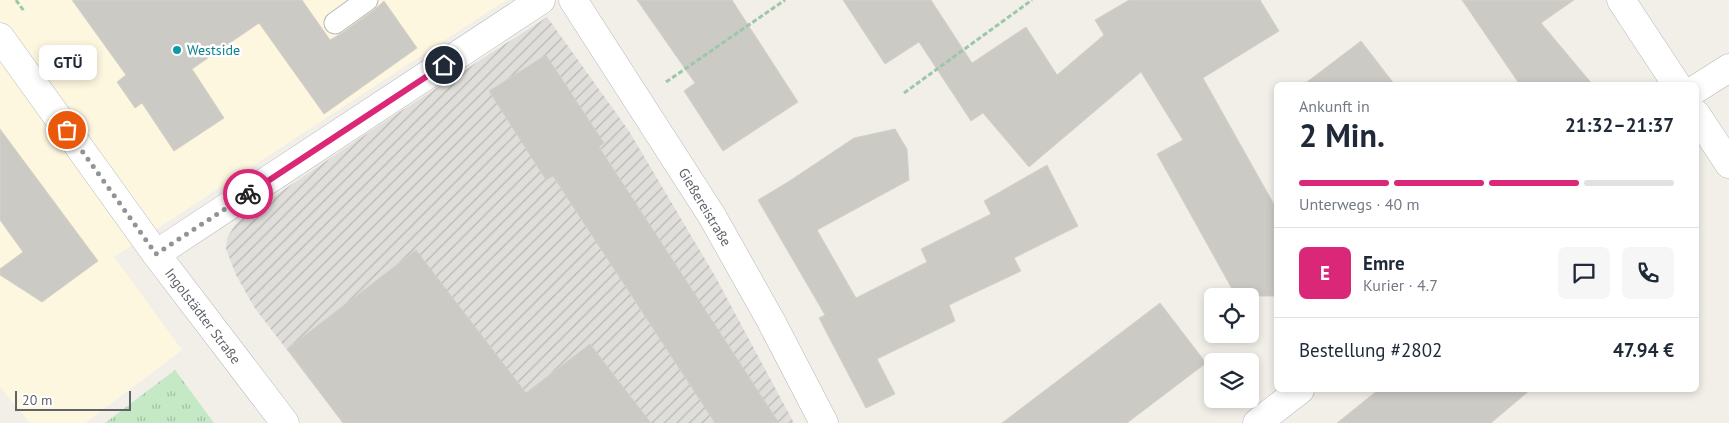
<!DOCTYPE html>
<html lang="de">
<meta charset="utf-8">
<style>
:root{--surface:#fff;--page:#f6f6f7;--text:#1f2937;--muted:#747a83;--line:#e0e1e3;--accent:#db2777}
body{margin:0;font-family:"PT Sans",sans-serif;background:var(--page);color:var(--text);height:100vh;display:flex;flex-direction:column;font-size:19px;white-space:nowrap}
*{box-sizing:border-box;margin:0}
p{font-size:16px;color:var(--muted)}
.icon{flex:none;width:28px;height:28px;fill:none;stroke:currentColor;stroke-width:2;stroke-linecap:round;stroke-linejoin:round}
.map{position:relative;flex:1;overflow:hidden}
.side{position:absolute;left:1274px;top:82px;width:425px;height:310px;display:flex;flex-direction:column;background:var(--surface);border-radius:8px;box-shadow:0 2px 8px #0003}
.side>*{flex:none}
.fabs{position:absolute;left:1204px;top:288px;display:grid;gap:10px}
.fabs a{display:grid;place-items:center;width:55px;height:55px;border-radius:8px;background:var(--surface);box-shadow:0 2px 8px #0003;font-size:25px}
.scale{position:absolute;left:15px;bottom:12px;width:116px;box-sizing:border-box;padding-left:5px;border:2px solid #5f6368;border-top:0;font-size:14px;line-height:18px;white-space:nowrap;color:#5f6368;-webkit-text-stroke:4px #fff;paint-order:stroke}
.pin{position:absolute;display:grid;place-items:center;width:42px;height:42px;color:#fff;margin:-21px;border:2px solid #fff;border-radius:50%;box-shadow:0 1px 5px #0007}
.courier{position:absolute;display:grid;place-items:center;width:50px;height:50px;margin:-25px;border:4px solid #db2777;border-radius:50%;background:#fff;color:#222;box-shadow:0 1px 6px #0007}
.bubble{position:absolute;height:35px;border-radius:8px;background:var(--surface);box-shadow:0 2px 8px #0003;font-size:16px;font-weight:700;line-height:35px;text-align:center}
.summary em{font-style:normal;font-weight:700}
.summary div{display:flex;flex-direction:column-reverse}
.summary{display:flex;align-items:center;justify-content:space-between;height:85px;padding:0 25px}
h1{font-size:32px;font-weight:700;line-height:38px}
.bar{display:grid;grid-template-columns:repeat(4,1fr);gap:8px 5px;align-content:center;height:60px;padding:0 25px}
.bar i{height:6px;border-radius:4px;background:var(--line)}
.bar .active{background:var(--accent)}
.bar p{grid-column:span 4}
.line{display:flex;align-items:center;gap:12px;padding:0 25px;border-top:1px solid var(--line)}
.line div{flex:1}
.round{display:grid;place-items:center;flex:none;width:52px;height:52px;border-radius:8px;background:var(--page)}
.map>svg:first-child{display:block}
</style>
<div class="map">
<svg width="1729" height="423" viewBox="0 0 1729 423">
<defs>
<pattern id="industrial-furrows" width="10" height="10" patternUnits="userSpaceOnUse" patternTransform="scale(1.25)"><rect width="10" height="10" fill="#e0deda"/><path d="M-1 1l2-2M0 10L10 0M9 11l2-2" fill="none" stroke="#b9b8b5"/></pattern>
<pattern id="grass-tufts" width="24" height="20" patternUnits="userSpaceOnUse" patternTransform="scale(1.25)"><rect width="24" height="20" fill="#c5e8c5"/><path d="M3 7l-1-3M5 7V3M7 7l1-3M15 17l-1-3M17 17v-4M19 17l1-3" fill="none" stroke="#a3c0a4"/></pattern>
</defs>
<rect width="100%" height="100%" fill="#f1efe8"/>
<!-- commercial -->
<path fill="#fef7e0" d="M 0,0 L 506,0 L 114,257 L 182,350 L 85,423 L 30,423 L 0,387 Z"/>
<!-- industrial -->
<path fill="url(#industrial-furrows)" d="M 547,17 L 629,131 L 715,276 L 794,423 L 343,423 L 254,307 L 236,275 L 226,249 L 227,238 L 235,225 L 252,211 L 381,124 Z"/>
<!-- grass -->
<path fill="url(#grass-tufts)" d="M 175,370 L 214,423 L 105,423 Z"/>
<!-- building -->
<g fill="#cccac5" stroke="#d6d1c6">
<path d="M 72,0 L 302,0 L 330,40 L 342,33 L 374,10 L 384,1 L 417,48 L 324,114 L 259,23 L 192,69 L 224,118 L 174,151 L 142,103 L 135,108 L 117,82 L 126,75 Z"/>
<path d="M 637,0 L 732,0 L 798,102 L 723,151 L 684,91 L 695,83 Z"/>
<path d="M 843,0 L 931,0 L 972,63 L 1026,27 L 1057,75 L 1104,35 L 1095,20 L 1129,0 L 1260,0 L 1279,31 L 1203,78 L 1276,208 L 1276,296 L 1236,296 L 1157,154 L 1183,140 L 1141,72 L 1029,167 L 983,113 L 971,121 L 919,42 L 885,64 Z"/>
<path d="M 1462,0 L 1574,0 L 1541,23 L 1593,85 L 1520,85 Z"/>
<path d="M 1361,41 L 1395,85 L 1303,85 Z"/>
<path d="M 546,55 L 604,143 L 599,147 L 779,423 L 715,423 L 553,176 L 546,180 L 489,91 Z"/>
<path d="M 0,129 L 98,261 L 42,302 L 0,275 L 0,269 L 23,252 L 0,220 Z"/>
<path d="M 895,129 L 907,149 L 909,180 L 817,230 L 856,298 L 927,262 L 921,249 L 991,214 L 984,201 L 1047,165 L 1078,226 L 1014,258 L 1021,271 L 949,305 L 955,321 L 877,359 L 895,394 L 866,408 L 819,318 L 825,315 L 758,200 L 788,182 L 854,138 Z"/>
<path d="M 416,250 L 526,393 L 590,344 L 651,423 L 343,423 L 287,349 Z"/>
<path d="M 1160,303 L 1206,363 L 1127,423 L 1002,423 Z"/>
<path d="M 1378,390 L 1530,390 L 1491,423 L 1337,423 Z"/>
</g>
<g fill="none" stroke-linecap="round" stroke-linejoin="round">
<defs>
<path id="lane" d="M 335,23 L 367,0"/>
<g id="street">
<path d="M 573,0 L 712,216 L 771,321 L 824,423"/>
<path d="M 1621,0 L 1677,85"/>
<path d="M 1696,89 L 1729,68"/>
<path d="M 1696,114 L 1729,164"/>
<path d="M 1257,423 L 1300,390"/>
</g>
<g id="secondary">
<path d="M 0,37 L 156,254 L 285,423"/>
<path d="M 156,254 L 541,0"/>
</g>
</defs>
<!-- lane casing -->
<use href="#lane" stroke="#b5b8bc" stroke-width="23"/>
<!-- street casing -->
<use href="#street" stroke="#b5b8bc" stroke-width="29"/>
<!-- secondary casing -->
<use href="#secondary" stroke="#b6babf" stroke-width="29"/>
<!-- path -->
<g stroke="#9cc7a9" stroke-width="3" stroke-dasharray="5 2.5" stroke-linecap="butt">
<path d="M 16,0 L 24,11"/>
<path d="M 666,82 L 785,0"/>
<path d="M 904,93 L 1032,0"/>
</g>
<!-- lane -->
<use href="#lane" stroke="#fff" stroke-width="21"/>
<!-- street -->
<use href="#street" stroke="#fff" stroke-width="28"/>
<!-- secondary -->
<use href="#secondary" stroke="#fff" stroke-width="28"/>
</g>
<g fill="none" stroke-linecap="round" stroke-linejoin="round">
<!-- done -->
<path stroke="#929495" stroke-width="5" stroke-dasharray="0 9" d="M 67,130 L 156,254 L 248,194"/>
<!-- route -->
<path stroke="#db2777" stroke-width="6" d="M 248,194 L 444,65"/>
</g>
<!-- markers -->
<circle fill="#0f9aa8" stroke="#fff" stroke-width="2" cx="177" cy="50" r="5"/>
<g text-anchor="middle" stroke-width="5" stroke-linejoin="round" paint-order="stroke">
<!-- culture labels -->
<g font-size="14" fill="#0d838f" stroke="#fff" text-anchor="start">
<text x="187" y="55">Westside</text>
</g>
<!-- street labels -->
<g font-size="14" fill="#5f6368" stroke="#fff">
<text transform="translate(705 207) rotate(59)" y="5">Gießereistraße</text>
<text transform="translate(203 316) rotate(53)" y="5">Ingolstädter Straße</text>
</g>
</g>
</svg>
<div class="fabs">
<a><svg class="icon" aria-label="locate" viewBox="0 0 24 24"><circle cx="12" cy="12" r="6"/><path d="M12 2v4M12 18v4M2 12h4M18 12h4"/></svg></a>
<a><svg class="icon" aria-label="layers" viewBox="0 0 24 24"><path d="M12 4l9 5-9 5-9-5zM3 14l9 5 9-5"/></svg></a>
</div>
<div class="scale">20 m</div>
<div class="pin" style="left:67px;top:130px;background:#ea580c"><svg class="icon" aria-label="bag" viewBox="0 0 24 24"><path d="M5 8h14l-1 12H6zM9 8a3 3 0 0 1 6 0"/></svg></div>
<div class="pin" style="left:444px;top:65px;background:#1f2937"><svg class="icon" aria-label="home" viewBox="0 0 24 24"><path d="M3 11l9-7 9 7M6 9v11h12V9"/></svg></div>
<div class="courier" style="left:248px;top:194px"><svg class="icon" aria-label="bike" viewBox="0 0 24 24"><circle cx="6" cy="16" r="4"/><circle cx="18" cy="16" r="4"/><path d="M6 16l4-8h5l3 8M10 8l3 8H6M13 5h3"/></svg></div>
<div class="bubble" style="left:39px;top:45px;width:58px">GTÜ</div>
<section class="side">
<div class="summary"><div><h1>2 Min.</h1><p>Ankunft in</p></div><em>21:32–21:37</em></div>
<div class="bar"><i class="active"></i><i class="active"></i><i class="active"></i><i></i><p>Unterwegs · 40 m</p></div>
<div class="line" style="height:90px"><b class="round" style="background:var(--accent);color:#fff">E</b><div><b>Emre</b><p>Kurier · 4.7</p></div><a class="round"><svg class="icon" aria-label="chat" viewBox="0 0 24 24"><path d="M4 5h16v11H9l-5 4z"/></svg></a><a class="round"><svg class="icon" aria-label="phone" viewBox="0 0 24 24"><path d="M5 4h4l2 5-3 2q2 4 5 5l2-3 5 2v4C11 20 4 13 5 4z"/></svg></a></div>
<div class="line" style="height:65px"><div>Bestellung #2802</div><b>47.94 €</b></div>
</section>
</div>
